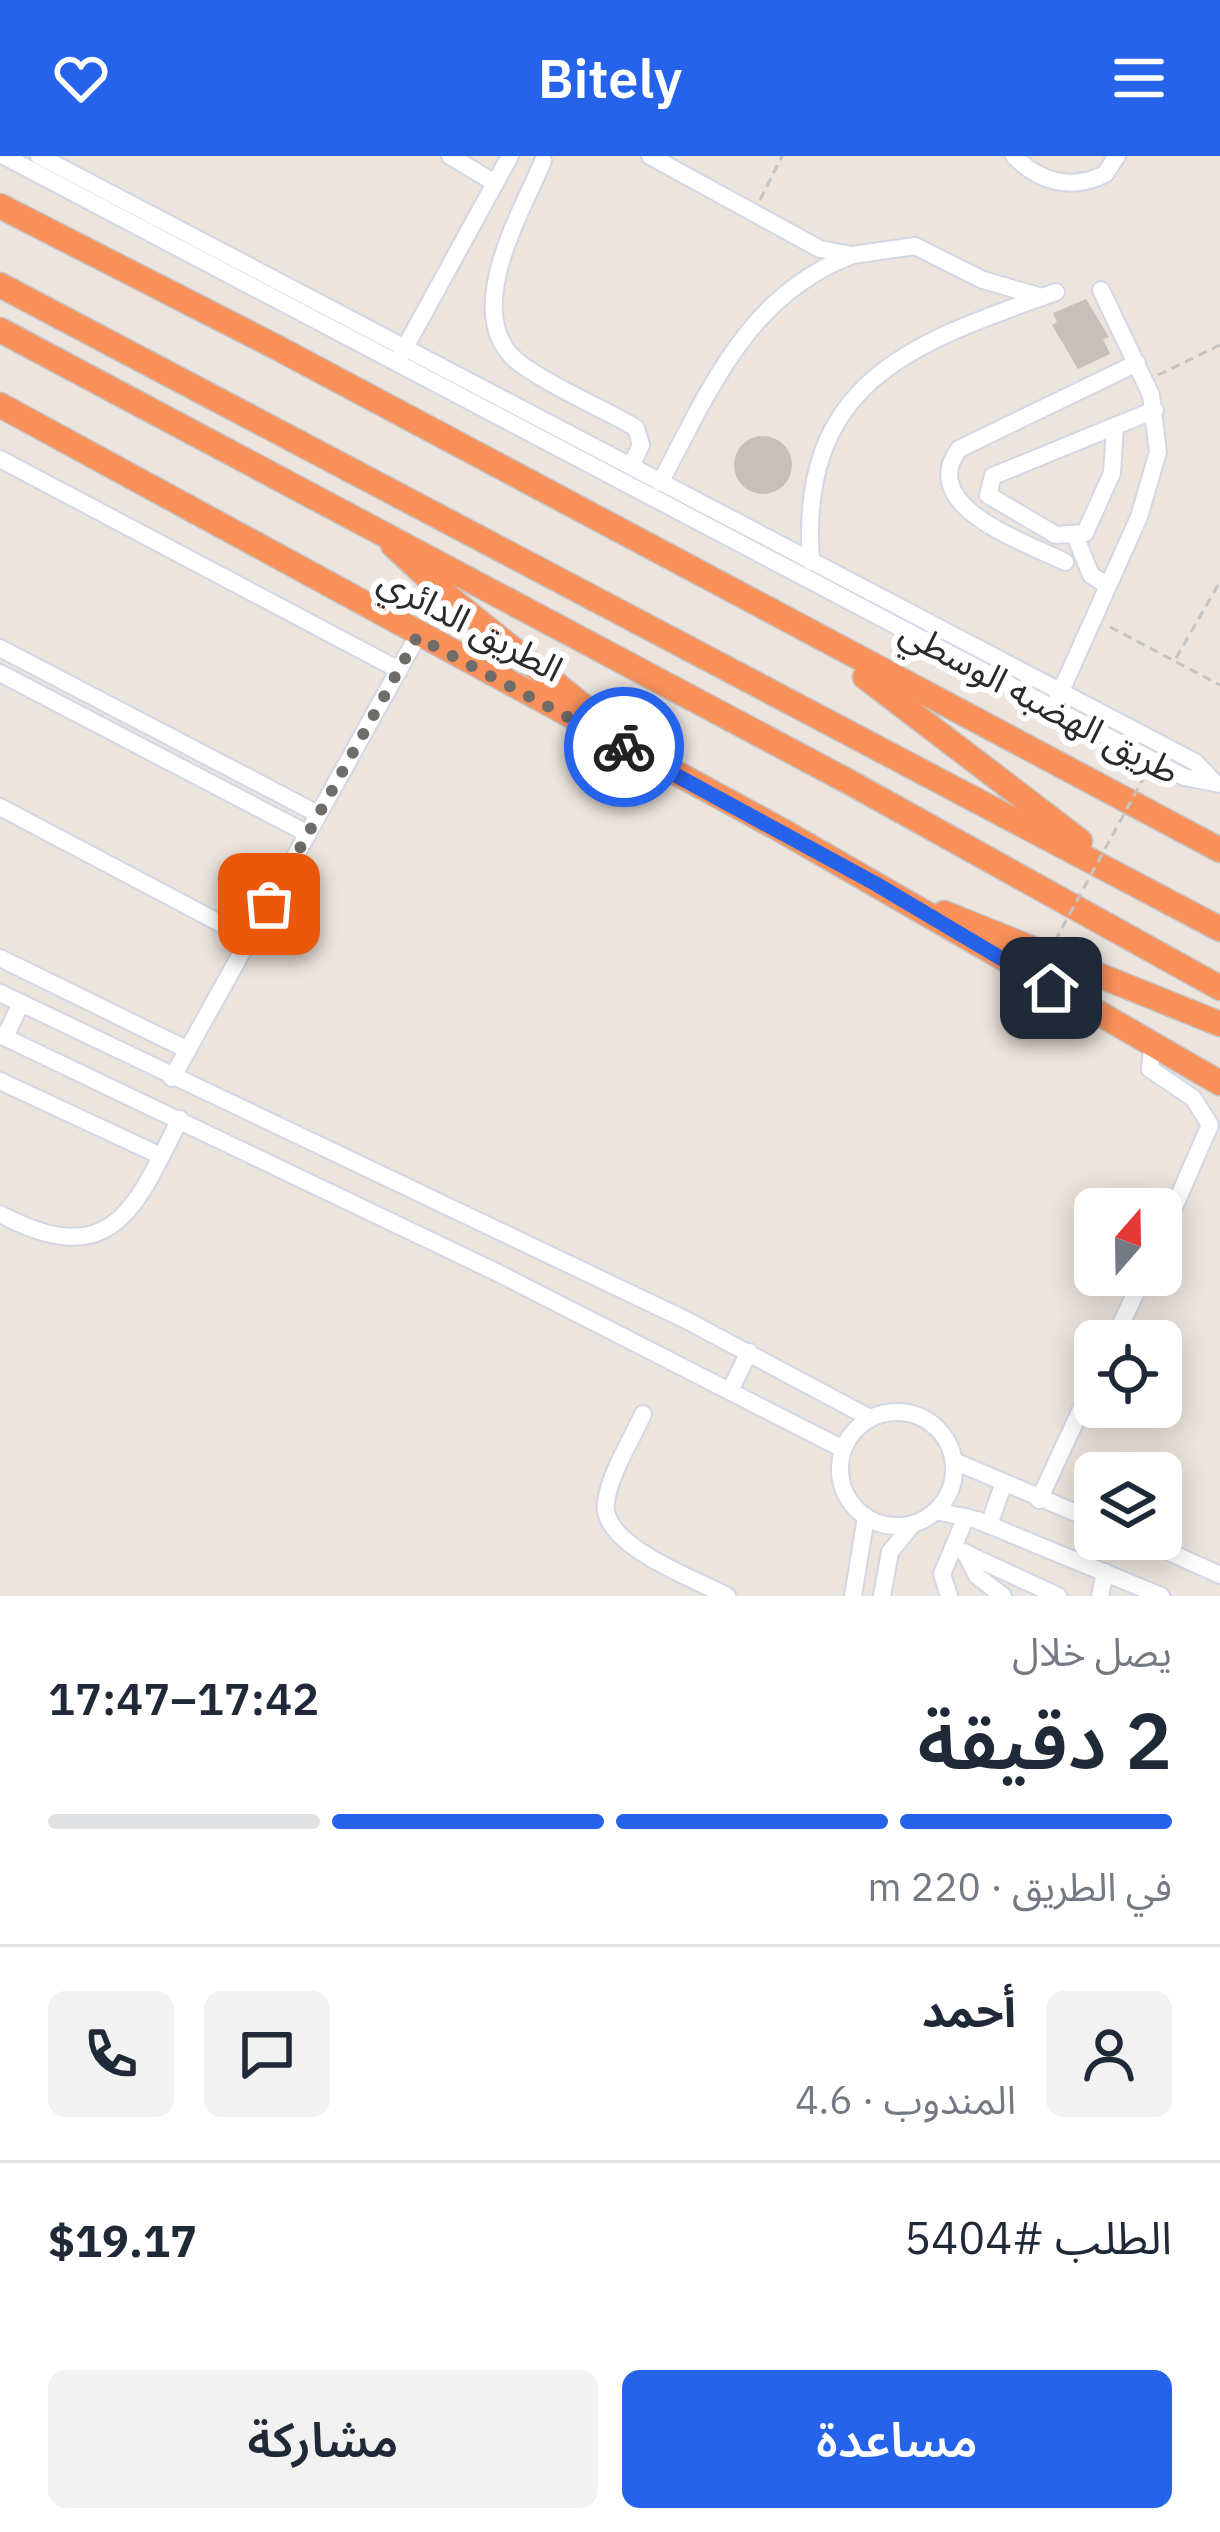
<!DOCTYPE html>
<html lang="ar">
<meta charset="utf-8">
<style>
:root{--surface:#fff;--page:#f2f2f3;--text:#1f2937;--muted:#747a83;--line:#e0e1e3;--accent:#2563eb}
body{margin:0;font-family:"IBM Plex Sans","Noto Sans Arabic",sans-serif;background:var(--page);color:var(--text);direction:rtl;height:100vh;display:flex;flex-direction:column;font-size:45px;white-space:nowrap}
*{box-sizing:border-box;margin:0}
p{font-size:39px;color:var(--muted)}
.icon{flex:none;width:66px;height:66px;fill:none;stroke:currentColor;stroke-width:2;stroke-linecap:round;stroke-linejoin:round}
.map{position:relative;height:1440px;overflow:hidden;direction:ltr}
.drawer{display:flex;flex-direction:column;background:var(--surface);flex:1}
.drawer>*{flex:none}
.needle{width:78px;rotate:20deg}
.buttons{position:absolute;left:1074px;top:1032px;display:grid;gap:24px}
.buttons a{display:grid;place-items:center;width:108px;height:108px;border-radius:18px;background:var(--surface);box-shadow:0 6px 30px #0003;font-size:60px}
.pin{position:absolute;display:grid;place-items:center;width:102px;height:102px;color:#fff;margin:-51px;border-radius:24px;box-shadow:0 6px 18px #0006}
.courier{position:absolute;display:grid;place-items:center;width:120px;height:120px;margin:-60px;border:9px solid #2563eb;border-radius:50%;background:#fff;color:#222;box-shadow:0 3px 15px #0007}
.head em{font-style:normal;font-weight:600}
.head div{display:flex;flex-direction:column-reverse}
.head{display:flex;align-items:center;justify-content:space-between;height:204px;padding:0 48px}
h1{font-size:78px;font-weight:600;line-height:90px}
.bar{display:grid;grid-template-columns:repeat(4,1fr);gap:18px 12px;align-content:center;height:144px;padding:0 48px}
.bar i{height:15px;border-radius:9px;background:var(--line)}
.bar .active{background:var(--accent)}
.bar p{grid-column:span 4}
.line{display:flex;align-items:center;gap:30px;padding:0 48px;border-top:3px solid var(--line)}
.line div{flex:1}
.round{display:grid;place-items:center;flex:none;width:126px;height:126px;border-radius:18px;background:var(--page)}
.primary-button{display:flex;gap:24px;margin-top:auto;padding:24px 48px}
.primary-button a{flex:1;height:138px;border-radius:18px;background:var(--accent);color:#fff;font-size:48px;font-weight:600;line-height:138px;text-align:center}
.primary-button a+a{background:var(--page);color:var(--text)}
header{display:flex;justify-content:space-between;align-items:center;height:156px;padding:0 48px;background:var(--accent);color:#fff;font-size:54px;font-weight:600}
.map>svg:first-child{display:block}
</style>
<header><svg class="icon" aria-label="menu" viewBox="0 0 24 24"><path d="M4 6h16M4 12h16M4 18h16"/></svg>Bitely<svg class="icon" aria-label="heart" viewBox="0 0 24 24"><path d="M12 20l-8-8c-3-5 5-10 8-4 3-6 11-1 8 4z"/></svg></header>
<div class="map">
<svg width="1220" height="1440" viewBox="0 0 1220 1440">
<rect width="100%" height="100%" fill="#ece4dd"/>
<!-- building -->
<g fill="#c5c0b9">
<path d="M 1086,143 L 1109,181 L 1103,183 L 1110,198 L 1078,213 L 1052,169 L 1057,166 L 1053,157 Z"/>
<circle cx="763" cy="309" r="29"/>
</g>
<g fill="none" stroke-linecap="round" stroke-linejoin="round">
<defs>
<g id="minor">
<path d="M 4,0 L 1184,621 L 1220,628"/>
<path d="M 39,0 L 1195,606 L 1215,627"/>
<path d="M 450,0 L 495,27"/>
<path d="M 650,0 L 820,93 L 853,99 L 915,90 L 983,124 L 1042,141"/>
<path d="M 1014,0 C 1039,26 1072,35 1105,18 L 1117,0"/>
<path d="M 543,5 C 521,58 457,163 522,209 C 557,234 599,250 636,272 L 641,289 L 631,310"/>
<path d="M 401,199 L 510,0"/>
<path d="M 1115,270 L 1112,317 L 1085,377 L 1056,379 L 988,339 L 993,320 Z"/>
<path d="M 1115,270 L 1155,254"/>
<path d="M 0,303 L 399,514"/>
<path d="M 660,327 C 709,235 747,140 850,100"/>
<path d="M 1076,382 L 1091,419 L 1105,428"/>
<path d="M 811,406 C 798,226 909,188 1056,136"/>
<path d="M 1065,406 C 1026,386 916,351 959,293 L 1137,207"/>
<path d="M 0,492 L 318,658"/>
<path d="M 0,517 L 308,678"/>
<path d="M 1056,546 L 1139,361 L 1158,296 L 1151,239 L 1101,134"/>
<path d="M 0,651 L 250,783"/>
<path d="M 0,802 L 188,894"/>
<path d="M 0,837 L 686,1164 L 870,1262"/>
<path d="M 0,879 L 496,1116 L 843,1293"/>
<path d="M 5,881 L 21,847"/>
<path d="M 1152,891 L 1150,913 L 1193,942 L 1210,969 L 1161,1081"/>
<path d="M 172,922 L 417,481"/>
<path d="M 0,925 L 161,1000"/>
<path d="M 0,1058 C 112,1117 135,1053 180,963"/>
<path d="M 1113,1185 L 1144,1119"/>
<path d="M 730,1235 L 749,1196"/>
<circle cx="897" cy="1313" r="57"/>
<path d="M 643,1258 C 631,1285 610,1317 606,1346 C 599,1389 695,1423 727,1440"/>
<path d="M 954,1305 L 1095,1365"/>
<path d="M 1039,1344 L 1095,1223"/>
<path d="M 936,1355 L 977,1364 L 1161,1440"/>
<path d="M 989,1369 L 1003,1329"/>
<path d="M 1140,1383 L 1220,1419"/>
<path d="M 965,1396 L 977,1420 L 1003,1440"/>
<path d="M 965,1397 L 1058,1440"/>
<path d="M 853,1440 L 866,1361"/>
<path d="M 882,1440 L 890,1396 L 912,1369"/>
<path d="M 949,1440 L 942,1418 L 966,1361"/>
<path d="M 1100,1440 L 1105,1416"/>
</g>
<g id="highway">
<path d="M 0,50 L 276,191 L 1220,694"/>
<path d="M 0,129 L 1220,773"/>
<path d="M 0,174 L 851,627 L 1220,832"/>
<path d="M 0,249 L 781,674 L 1220,927"/>
<path d="M 393,389 L 451,443 L 609,571"/>
<path d="M 865,521 L 1080,685"/>
<path d="M 944,757 L 1220,868"/>
</g>
</defs>
<!-- minor casing -->
<use href="#minor" stroke="#d2d7e3" stroke-width="20"/>
<!-- highway casing -->
<use href="#highway" stroke="#c4c4c4" stroke-width="27"/>
<!-- path -->
<g stroke="#c4c4c4" stroke-width="3" stroke-dasharray="9 6" stroke-linecap="butt">
<path d="M 760,44 L 782,0"/>
<path d="M 1158,219 L 1220,189"/>
<path d="M 1110,471 L 1220,529"/>
<path d="M 1176,502 L 1220,426"/>
<path d="M 1019,851 L 1035,860 L 1041,850"/>
</g>
<!-- minor -->
<use href="#minor" stroke="#fff" stroke-width="16"/>
<!-- highway -->
<use href="#highway" stroke="#fb915a" stroke-width="24"/>
<!-- path-bridge -->
<path stroke="#c4c4c4" stroke-width="3" stroke-dasharray="9 6" stroke-linecap="butt" d="M 1019,851 L 1148,614"/>
</g>
<g fill="none" stroke-linecap="round" stroke-linejoin="round">
<!-- done -->
<path stroke="#6f6c69" stroke-width="12" stroke-dasharray="0 21.6" d="M 269,748 L 417,481 L 624,591"/>
<!-- route -->
<path stroke="#2563eb" stroke-width="15" d="M 624,591 L 876,728 L 1051,832"/>
</g>
<g text-anchor="middle" stroke-width="12" stroke-linejoin="round" paint-order="stroke">
<!-- street labels -->
<g font-size="36" fill="#2b2b2b" stroke="#fff">
<text transform="translate(471 468) rotate(28)" y="13">الطريق الدائري</text>
<text transform="translate(1040 545) rotate(28)" y="13">طريق الهضبه الوسطي</text>
</g>
</g>
</svg>
<div class="buttons">
<a><svg class="needle" viewBox="-14 -14 28 28"><path d="M0-13l5 13h-10z" fill="#e53935"/><path d="M0 13l5-13h-10z" fill="#747a83"/></svg></a>
<a><svg class="icon" aria-label="locate" viewBox="0 0 24 24"><circle cx="12" cy="12" r="6"/><path d="M12 2v4M12 18v4M2 12h4M18 12h4"/></svg></a>
<a><svg class="icon" aria-label="layers" viewBox="0 0 24 24"><path d="M12 4l9 5-9 5-9-5zM3 14l9 5 9-5"/></svg></a>
</div>
<div class="pin" style="left:269px;top:748px;background:#ea580c"><svg class="icon" aria-label="bag" viewBox="0 0 24 24"><path d="M5 8h14l-1 12H6zM9 8a3 3 0 0 1 6 0"/></svg></div>
<div class="pin" style="left:1051px;top:832px;background:#1f2937"><svg class="icon" aria-label="home" viewBox="0 0 24 24"><path d="M3 11l9-7 9 7M6 9v11h12V9"/></svg></div>
<div class="courier" style="left:624px;top:591px"><svg class="icon" aria-label="bike" viewBox="0 0 24 24"><circle cx="6" cy="16" r="4"/><circle cx="18" cy="16" r="4"/><path d="M6 16l4-8h5l3 8M10 8l3 8H6M13 5h3"/></svg></div>
</div>
<section class="drawer">
<div class="head"><div><h1>2 دقيقة</h1><p>يصل خلال</p></div><em>17:42–17:47</em></div>
<div class="bar"><i class="active"></i><i class="active"></i><i class="active"></i><i></i><p>في الطريق · 220 m</p></div>
<div class="line" style="height:216px"><a class="round"><svg class="icon" aria-label="person" viewBox="0 0 24 24"><circle cx="12" cy="8" r="4"/><path d="M4 21q1-7 8-7t8 7"/></svg></a><div><b>أحمد</b><p>المندوب · 4.6</p></div><a class="round"><svg class="icon" aria-label="chat" viewBox="0 0 24 24"><path d="M4 5h16v11H9l-5 4z"/></svg></a><a class="round"><svg class="icon" aria-label="phone" viewBox="0 0 24 24"><path d="M5 4h4l2 5-3 2q2 4 5 5l2-3 5 2v4C11 20 4 13 5 4z"/></svg></a></div>
<div class="line" style="height:156px"><div>الطلب #5404</div><b>$19.17</b></div>
<div class="primary-button"><a>مساعدة</a><a>مشاركة</a></div>
</section>
